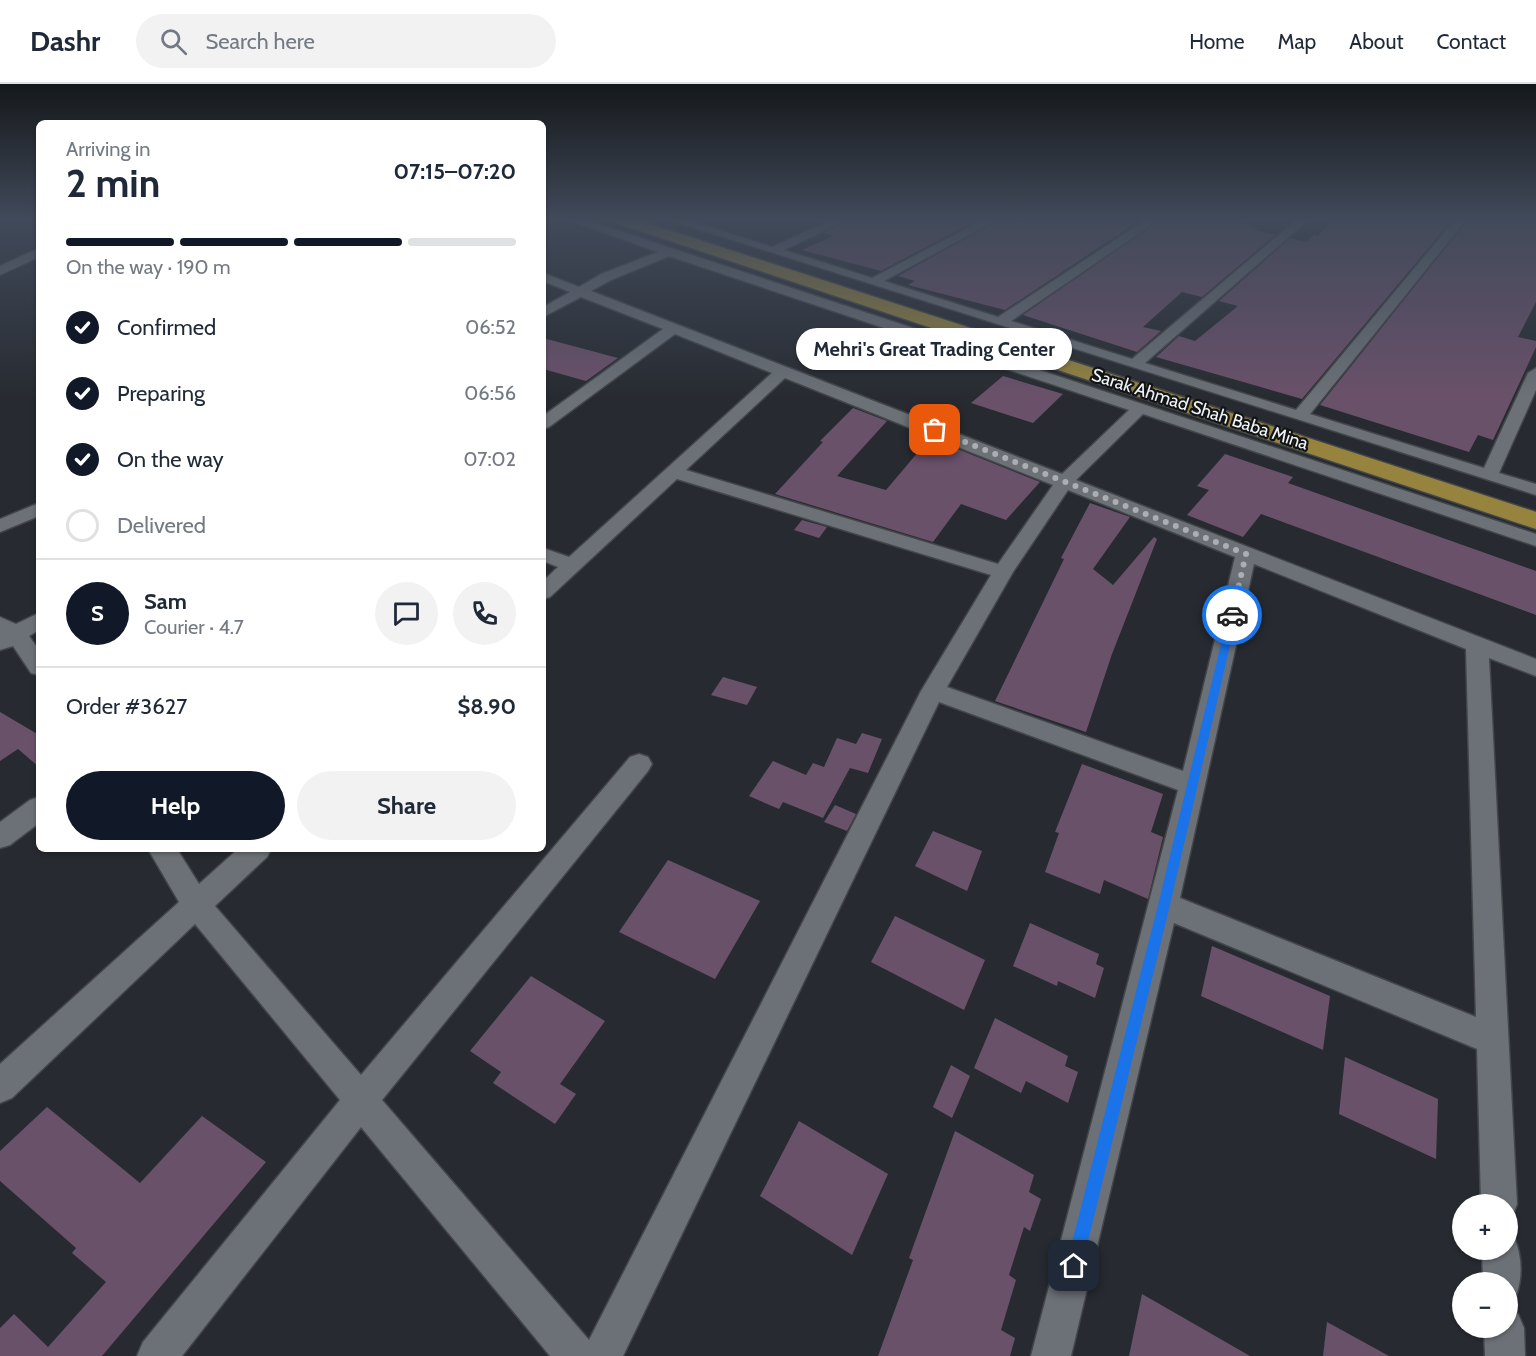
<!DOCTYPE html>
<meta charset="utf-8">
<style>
:root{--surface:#fff;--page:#f2f2f3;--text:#1f2937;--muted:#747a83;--line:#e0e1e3;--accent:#111827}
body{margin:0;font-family:Cabin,sans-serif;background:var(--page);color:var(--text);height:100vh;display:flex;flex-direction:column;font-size:22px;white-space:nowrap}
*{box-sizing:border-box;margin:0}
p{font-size:20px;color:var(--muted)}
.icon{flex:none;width:33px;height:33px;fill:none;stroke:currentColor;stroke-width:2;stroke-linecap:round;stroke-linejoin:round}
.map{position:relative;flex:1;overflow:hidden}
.side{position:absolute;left:36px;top:36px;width:510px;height:732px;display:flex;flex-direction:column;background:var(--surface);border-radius:9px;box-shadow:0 2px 4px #0004}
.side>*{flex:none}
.tools{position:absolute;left:1452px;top:1110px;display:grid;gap:12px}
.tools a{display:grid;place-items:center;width:66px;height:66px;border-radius:50%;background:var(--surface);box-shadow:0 2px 4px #0004;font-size:30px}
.pin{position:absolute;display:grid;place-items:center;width:51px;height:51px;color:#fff;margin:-26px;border-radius:12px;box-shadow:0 3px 9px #0006}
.courier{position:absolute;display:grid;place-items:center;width:60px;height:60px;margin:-30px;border:4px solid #1a73e8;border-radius:50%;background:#fff;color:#222;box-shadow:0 2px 8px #0007}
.bubble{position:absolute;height:42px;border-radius:21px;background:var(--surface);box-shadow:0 2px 4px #0004;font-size:20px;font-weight:800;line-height:42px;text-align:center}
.summary em{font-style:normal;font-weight:800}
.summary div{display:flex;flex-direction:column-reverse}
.summary{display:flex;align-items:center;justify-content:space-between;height:102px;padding:0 30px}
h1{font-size:39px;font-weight:800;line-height:45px}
.bar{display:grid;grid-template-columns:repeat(4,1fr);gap:9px 6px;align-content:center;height:72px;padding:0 30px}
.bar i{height:8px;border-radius:4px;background:var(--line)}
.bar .active{background:var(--accent)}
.bar p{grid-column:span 4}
.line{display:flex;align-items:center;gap:15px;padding:0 30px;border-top:2px solid var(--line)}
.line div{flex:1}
.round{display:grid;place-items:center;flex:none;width:63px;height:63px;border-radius:32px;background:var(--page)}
ol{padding:0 30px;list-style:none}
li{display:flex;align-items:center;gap:18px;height:66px}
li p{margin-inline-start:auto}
li .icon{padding:6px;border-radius:50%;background:var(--accent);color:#fff;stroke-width:4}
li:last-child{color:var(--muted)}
li i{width:33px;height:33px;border:3px solid var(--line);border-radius:50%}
.primary-button{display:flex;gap:12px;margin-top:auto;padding:12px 30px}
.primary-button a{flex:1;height:69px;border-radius:36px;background:var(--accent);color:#fff;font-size:24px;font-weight:800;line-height:69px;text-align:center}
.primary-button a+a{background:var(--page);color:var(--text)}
header{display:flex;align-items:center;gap:36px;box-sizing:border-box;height:84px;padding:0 30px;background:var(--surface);border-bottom:2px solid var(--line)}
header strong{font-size:28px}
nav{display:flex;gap:33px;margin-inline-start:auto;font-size:21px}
.search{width:420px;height:54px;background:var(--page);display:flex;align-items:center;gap:15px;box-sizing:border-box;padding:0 21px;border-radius:33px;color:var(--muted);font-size:22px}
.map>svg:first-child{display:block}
</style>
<header>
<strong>Dashr</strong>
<div class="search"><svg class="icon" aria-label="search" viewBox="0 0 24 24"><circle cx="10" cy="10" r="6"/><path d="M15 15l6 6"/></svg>Search here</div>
<nav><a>Home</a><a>Map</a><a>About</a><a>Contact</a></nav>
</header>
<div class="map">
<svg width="1536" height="1272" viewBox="0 0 1536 1272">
<rect width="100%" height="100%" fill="#272b31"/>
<!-- building -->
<g fill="#6a516a">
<path d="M 846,137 L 975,137 L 881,187 L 802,166 L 833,152 L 824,149 Z"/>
<path d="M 997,137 L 1139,137 L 1005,226 L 908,201 L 915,197 L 898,192 Z"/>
<path d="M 1159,137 L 1232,137 L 1258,143 L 1254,146 L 1275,151 L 1202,213 L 1182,208 L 1143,243 L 1161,247 L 1137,268 L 1023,231 Z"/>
<path d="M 1331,137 L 1451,137 L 1302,315 L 1156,273 L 1179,252 L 1195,257 L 1238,222 L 1219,217 L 1290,154 L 1306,158 L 1314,151 L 1318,152 Z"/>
<path d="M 1467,137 L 1536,137 L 1536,218 L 1518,253 L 1536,257 L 1536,263 L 1493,356 L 1478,351 L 1469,368 L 1320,321 Z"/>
<path d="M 543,254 L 618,274 L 586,297 L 543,285 Z"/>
<path d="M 1003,292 L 1063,310 L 1033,339 L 971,319 Z"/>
<path d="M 853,324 L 887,337 L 837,392 L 886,406 L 930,354 L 1040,398 L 1006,436 L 961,420 L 933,458 L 775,410 L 823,358 L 820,357 Z"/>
<path d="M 1225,370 L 1293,393 L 1288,399 L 1536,487 L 1536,531 L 1261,430 L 1243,453 L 1187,431 L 1209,406 L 1197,402 Z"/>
<path d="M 1090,419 L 1130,433 L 1093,485 L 1113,501 L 1154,453 L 1157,455 L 1112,570 L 1086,648 L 995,617 L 1064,475 L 1061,474 Z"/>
<path d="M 802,436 L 827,443 L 819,454 L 794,446 Z"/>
<path d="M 723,593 L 757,603 L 747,621 L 711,611 Z"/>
<path d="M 0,628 L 39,651 L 39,683 L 18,665 L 0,677 Z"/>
<path d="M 862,649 L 882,655 L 868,689 L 850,684 L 823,734 L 783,718 L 779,725 L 749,712 L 773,677 L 806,691 L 813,679 L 824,683 L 837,654 L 856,660 Z"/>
<path d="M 1082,680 L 1163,710 L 1151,748 L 1163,753 L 1148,815 L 1104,796 L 1100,810 L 1045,788 L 1059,749 L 1055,748 Z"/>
<path d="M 835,721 L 856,730 L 847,747 L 824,738 Z"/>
<path d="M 933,747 L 982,767 L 967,807 L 915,782 Z"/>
<path d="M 668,776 L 760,817 L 715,895 L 619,848 Z"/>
<path d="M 895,832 L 985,876 L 964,926 L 871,878 Z"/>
<path d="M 1030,839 L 1099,870 L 1096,880 L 1104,884 L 1095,914 L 1058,897 L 1057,902 L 1013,882 Z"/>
<path d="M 1212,862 L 1330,912 L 1323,966 L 1201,912 Z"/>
<path d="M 531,892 L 605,937 L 560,1000 L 576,1010 L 555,1040 L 493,999 L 501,988 L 470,967 Z"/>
<path d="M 995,934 L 1068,972 L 1065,982 L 1078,988 L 1068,1019 L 1026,997 L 1021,1009 L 974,984 Z"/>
<path d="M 1345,973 L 1438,1015 L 1436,1075 L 1339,1030 Z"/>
<path d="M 951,981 L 970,992 L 952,1034 L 933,1023 Z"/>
<path d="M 47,1023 L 140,1099 L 202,1032 L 266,1078 L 102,1272 L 0,1272 L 0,1244 L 14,1230 L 48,1263 L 106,1198 L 72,1169 L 76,1164 L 0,1097 L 0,1067 Z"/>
<path d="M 799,1037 L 888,1090 L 852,1171 L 760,1112 Z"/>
<path d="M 955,1047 L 1034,1091 L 1029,1108 L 1041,1115 L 1030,1147 L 1024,1143 L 1009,1191 L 1016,1196 L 1001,1246 L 1015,1254 L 1010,1272 L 878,1272 L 913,1176 L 909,1174 Z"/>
<path d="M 1142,1210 L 1250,1272 L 1129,1272 Z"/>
<path d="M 1327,1238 L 1389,1272 L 1323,1272 Z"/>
</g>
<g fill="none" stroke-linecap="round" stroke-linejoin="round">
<defs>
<g id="minor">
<path d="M 572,137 L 589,137 L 1536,450 L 1536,462 L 1143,330 L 1076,396 L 1536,575 L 1536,592 L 1489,574 L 1517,1120 L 1512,1133 L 1508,1135 L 1508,1120 L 1481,1120 L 1477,965 L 1174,839 L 1071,1272 L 1031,1272 L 1178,706 L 939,618 L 623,1272 L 550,1272 L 361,1043 L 182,1272 L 137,1272 L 143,1258 L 340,1016 L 195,840 L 12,1014 L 0,1019 L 0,980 L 179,818 L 148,765 L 177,765 L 199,800 L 238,765 L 271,765 L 267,773 L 215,822 L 361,991 L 630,673 L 639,670 L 648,673 L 652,680 L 648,687 L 382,1016 L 589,1256 L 921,607 L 991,491 L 677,395 L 550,513 L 543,515 L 543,497 L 558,483 L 543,477 L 543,464 L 569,473 L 772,289 L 675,250 L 549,343 L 543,345 L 543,332 L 663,245 L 581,213 L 543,233 L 543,223 L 570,208 L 543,197 L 543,189 L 579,203 L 601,190 L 658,168 ZM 669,172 L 1129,326 L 1062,390 L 591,207 L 611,196 ZM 785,294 L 1053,401 L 998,480 L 686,386 ZM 1068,406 L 1235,473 L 1183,687 L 947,603 L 1013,488 ZM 1254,480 L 1466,565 L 1476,933 L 1180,814 Z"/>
<path d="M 673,137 L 691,137 L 772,163 L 829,137 L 844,137 L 784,166 L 872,194 L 981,137 L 995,137 L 884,197 L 998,233 L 1144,137 L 1157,137 L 1011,237 L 1132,275 L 1295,137 L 1307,137 L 1145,279 L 1296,326 L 1454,137 L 1465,137 L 1310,330 L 1484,384 L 1528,289 L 1536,284 L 1536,306 L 1499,389 L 1536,400 L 1536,411 Z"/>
<path d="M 39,164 L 39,173 L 0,191 L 0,182 Z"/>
<path d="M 39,419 L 39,432 L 0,448 L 0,435 Z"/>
<path d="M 39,529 L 39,546 L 29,552 L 39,566 L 39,591 L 31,589 L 13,562 L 0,566 L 0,533 L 16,540 Z"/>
<path d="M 39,713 L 39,739 L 10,761 L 0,764 L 0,738 L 30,716 Z"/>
<path d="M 1508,1150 L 1514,1153 C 1522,1172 1523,1192 1516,1212 L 1508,1215 L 1508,1198 L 1483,1198 L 1482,1166 L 1508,1166 Z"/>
<path d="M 1508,1226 L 1518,1230 L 1524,1244 L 1525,1272 L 1485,1272 L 1484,1244 L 1508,1244 Z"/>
</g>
<path id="trunk" d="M 616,137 L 641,137 L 1536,428 L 1536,445 L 619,140 Z"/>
</defs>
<!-- minor casing -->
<use href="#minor" stroke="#424649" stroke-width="3"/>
<!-- trunk casing -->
<use href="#trunk" stroke="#424649" stroke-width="3"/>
<!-- minor -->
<use href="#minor" fill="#6c7177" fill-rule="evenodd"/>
<!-- trunk -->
<use href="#trunk" fill="#96843e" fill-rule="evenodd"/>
</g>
<!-- sky -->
<linearGradient id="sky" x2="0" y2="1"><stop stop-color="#15181b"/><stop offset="0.43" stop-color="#414a5a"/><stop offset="1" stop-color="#414a5a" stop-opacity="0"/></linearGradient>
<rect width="1536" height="315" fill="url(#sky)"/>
<!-- route -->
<path fill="#1a73e8" d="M 1232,528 L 1237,531 L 1170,821 L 1082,1182 L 1079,1187 L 1074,1190 L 1069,1187 L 1066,1182 L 1158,821 L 1228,531 Z"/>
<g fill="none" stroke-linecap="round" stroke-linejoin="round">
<!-- done -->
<path stroke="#abaeb2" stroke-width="6" stroke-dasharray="0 10.8" d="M 935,346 L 1246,470 L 1232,531"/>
</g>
<g text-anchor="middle" stroke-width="4.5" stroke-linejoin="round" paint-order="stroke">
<!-- far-street labels -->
<g font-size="18" fill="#f2f5f8" stroke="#121416">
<text transform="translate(1200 325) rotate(18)" y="6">Sarak Ahmad Shah Baba Mina</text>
</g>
</g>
</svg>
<div class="tools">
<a>+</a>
<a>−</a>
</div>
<div class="pin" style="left:935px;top:346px;background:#ea580c"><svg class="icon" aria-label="bag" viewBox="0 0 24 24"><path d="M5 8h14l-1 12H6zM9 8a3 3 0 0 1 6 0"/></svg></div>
<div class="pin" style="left:1074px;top:1182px;background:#1f2937"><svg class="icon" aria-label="home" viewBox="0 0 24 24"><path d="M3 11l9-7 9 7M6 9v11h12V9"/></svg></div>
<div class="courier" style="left:1232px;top:531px"><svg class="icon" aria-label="car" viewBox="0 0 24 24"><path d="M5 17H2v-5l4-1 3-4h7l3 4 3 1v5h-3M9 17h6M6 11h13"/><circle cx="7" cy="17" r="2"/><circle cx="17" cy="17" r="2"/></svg></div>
<div class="bubble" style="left:796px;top:244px;width:276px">Mehri's Great Trading Center</div>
<section class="side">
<div class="summary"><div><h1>2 min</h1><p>Arriving in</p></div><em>07:15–07:20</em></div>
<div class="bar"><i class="active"></i><i class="active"></i><i class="active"></i><i></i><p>On the way · 190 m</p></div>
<ol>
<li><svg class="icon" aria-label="check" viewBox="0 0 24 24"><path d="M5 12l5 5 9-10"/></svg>Confirmed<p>06:52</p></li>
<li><svg class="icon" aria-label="check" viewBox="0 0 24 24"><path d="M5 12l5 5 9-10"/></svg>Preparing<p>06:56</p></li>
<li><svg class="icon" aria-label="check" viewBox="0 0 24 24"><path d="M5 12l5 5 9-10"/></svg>On the way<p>07:02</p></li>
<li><i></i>Delivered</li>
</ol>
<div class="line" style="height:108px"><b class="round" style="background:var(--accent);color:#fff">S</b><div><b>Sam</b><p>Courier · 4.7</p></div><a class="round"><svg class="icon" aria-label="chat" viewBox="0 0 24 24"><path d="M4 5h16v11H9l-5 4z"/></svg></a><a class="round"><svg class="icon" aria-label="phone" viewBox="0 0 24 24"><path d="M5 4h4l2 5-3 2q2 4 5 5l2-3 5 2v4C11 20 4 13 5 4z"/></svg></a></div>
<div class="line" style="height:78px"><div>Order #3627</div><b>$8.90</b></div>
<div class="primary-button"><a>Help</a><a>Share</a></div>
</section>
</div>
